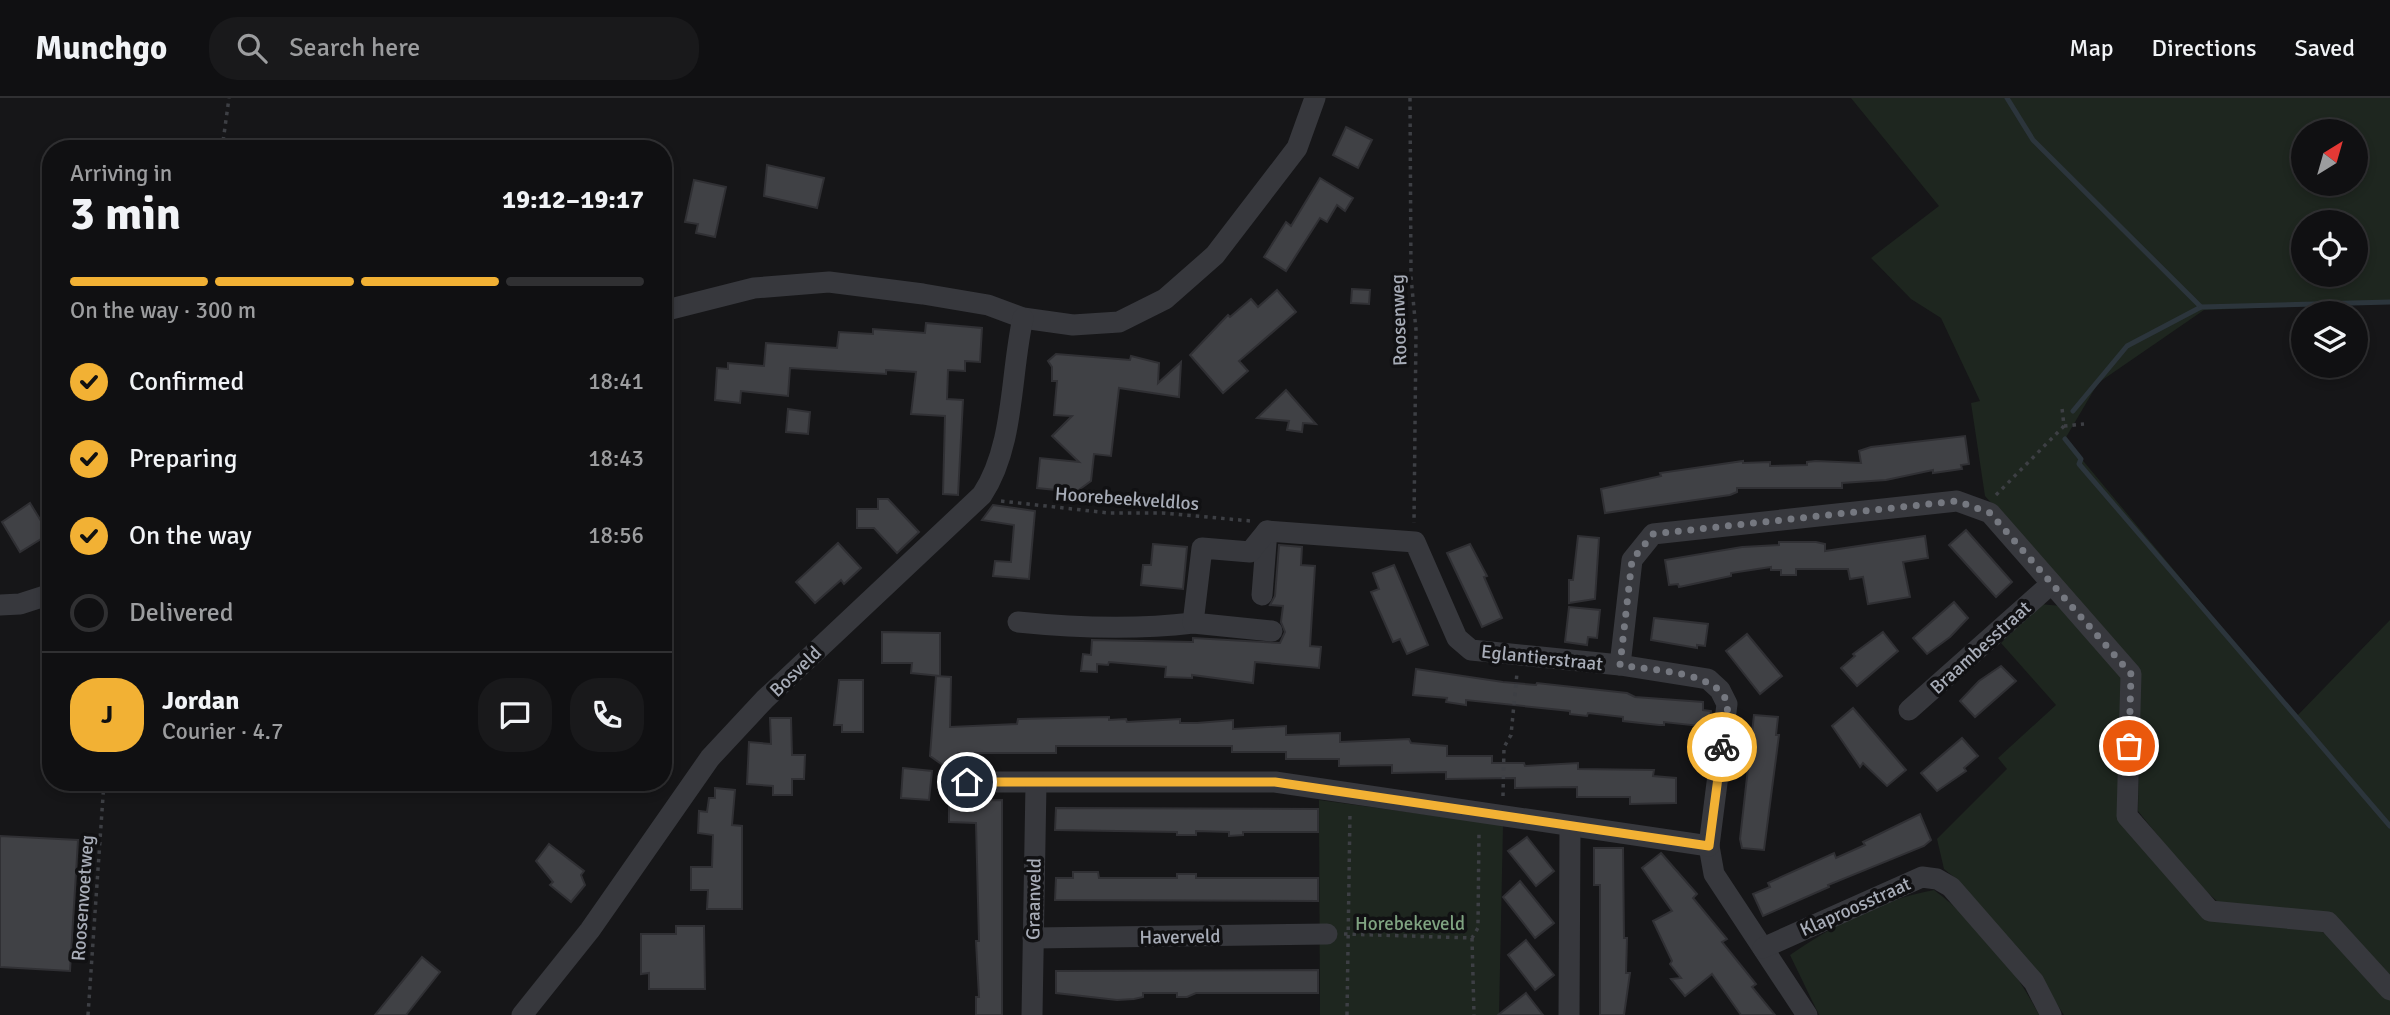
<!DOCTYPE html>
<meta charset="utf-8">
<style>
:root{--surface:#101012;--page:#19191b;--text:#f1f3f6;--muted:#9c9d9f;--line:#303032;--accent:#f2b134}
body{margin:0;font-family:Signika,sans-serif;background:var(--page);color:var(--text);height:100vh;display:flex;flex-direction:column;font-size:26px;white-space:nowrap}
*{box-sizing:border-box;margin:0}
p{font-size:23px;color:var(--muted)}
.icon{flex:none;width:38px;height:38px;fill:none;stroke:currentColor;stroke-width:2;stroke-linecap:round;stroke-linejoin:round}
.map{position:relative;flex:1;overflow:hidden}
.panel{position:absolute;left:42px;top:42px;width:630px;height:651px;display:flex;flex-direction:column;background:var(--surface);border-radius:28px;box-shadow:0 4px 10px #0003,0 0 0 2px var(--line)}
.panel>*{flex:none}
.needle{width:46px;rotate:37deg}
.buttons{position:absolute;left:2291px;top:21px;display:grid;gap:14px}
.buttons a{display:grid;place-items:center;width:77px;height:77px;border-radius:50%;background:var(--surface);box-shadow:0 4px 10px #0003,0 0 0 2px var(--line);font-size:35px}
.pin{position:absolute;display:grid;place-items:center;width:60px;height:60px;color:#fff;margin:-30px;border:4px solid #fff;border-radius:50%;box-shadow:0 2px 7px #0007}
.courier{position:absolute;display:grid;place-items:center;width:70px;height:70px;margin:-35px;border:5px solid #f2b134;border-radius:50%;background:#fff;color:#222;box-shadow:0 2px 9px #0007}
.overview em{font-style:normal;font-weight:800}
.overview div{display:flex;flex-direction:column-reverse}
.overview{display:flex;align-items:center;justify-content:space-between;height:119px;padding:0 28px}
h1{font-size:46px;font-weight:800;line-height:52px}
.bar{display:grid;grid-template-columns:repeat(4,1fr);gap:10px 7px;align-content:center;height:84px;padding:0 28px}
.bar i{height:9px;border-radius:5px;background:var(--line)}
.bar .on{background:var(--accent)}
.bar p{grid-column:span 4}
.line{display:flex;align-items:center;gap:18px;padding:0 28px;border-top:2px solid var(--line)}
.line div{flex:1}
.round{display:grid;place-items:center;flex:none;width:74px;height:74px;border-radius:28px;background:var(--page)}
ol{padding:0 28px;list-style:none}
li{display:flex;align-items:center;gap:21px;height:77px}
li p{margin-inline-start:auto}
li .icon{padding:7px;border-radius:50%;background:var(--accent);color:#111;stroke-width:4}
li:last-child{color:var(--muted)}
li i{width:38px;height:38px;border:4px solid var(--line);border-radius:50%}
header{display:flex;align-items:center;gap:42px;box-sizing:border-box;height:98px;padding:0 35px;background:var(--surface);border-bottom:2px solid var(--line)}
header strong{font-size:33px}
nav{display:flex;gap:38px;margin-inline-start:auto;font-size:24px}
.search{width:490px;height:63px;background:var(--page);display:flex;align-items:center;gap:18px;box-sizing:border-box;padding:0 24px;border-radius:28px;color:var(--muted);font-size:26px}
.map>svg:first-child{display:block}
</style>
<header>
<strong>Munchgo</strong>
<div class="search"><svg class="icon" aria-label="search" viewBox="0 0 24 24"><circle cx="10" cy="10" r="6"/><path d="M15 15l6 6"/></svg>Search here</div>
<nav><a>Map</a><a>Directions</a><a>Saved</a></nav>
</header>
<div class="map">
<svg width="2390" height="917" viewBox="0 0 2390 917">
<rect width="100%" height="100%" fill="#161618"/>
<!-- green -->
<g fill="#1e261f" fill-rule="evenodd">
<path d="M 1851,0 L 2390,0 L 2390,205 L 2204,212 L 2098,285 L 2065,341 L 2296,619 L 2390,522 L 2390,879 L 2355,839 L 2220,806 L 2191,779 L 2138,713 L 2140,571 L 1985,398 L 1971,305 L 1980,303 L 1941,220 L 1911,201 L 1871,160 L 1939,108 ZM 2303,33 L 2356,33 L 2356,86 L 2303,86 ZM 2303,124 L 2356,124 L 2356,177 L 2303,177 Z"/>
<path d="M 2040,506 L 2061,508 L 2122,574 L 2118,696 L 2200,811 L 2315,830 L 2338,843 L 2390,901 L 2390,917 L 2064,917 L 2036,875 L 1959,783 L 1944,771 L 1937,741 L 2007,671 L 1998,660 L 2056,607 L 2001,545 Z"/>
<path d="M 1319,702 L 1503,727 L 1499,917 L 1320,917 Z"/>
<path d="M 1934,792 C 1977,824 2015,870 2039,917 L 1819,917 L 1790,857 C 1833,827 1883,801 1934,792 Z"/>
</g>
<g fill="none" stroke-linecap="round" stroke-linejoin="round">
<!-- stream -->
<g stroke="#2c353c" stroke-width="5">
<path d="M 2007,0 L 2033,42 L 2201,209 L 2127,248 L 2073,313"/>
<path d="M 2201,209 L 2390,204"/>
<path d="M 2065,341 L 2081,361 L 2079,366 L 2390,728"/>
</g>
</g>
<!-- building -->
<g fill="#404145" stroke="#303034" stroke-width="2">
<path d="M 1346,29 L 1372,42 L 1358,70 L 1333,57 Z"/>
<path d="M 767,67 L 824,80 L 817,110 L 764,98 Z"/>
<path d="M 1320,80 L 1353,100 L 1345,113 L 1337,107 L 1327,124 L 1320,120 L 1286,173 L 1264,159 L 1286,124 L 1291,128 Z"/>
<path d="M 694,82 L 726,89 L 715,139 L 696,135 L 698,126 L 685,124 Z"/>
<path d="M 1352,191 L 1370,192 L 1369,206 L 1351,205 Z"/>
<path d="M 1277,192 L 1296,214 L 1239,263 L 1248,273 L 1223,295 L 1190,257 L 1228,217 L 1230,219 L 1251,201 L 1258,209 Z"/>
<path d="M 926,225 L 982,230 L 980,264 L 965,263 L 965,273 L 948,272 L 947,301 L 963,302 L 958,397 L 943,396 L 945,318 L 911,316 L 916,274 L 886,272 L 886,276 L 790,270 L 788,298 L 741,293 L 740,305 L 715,302 L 717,270 L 728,271 L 728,265 L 764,268 L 766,245 L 837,250 L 839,234 L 873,236 L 873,231 L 925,235 Z"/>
<path d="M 1056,256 L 1130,262 L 1131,258 L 1159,265 L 1158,285 L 1181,264 L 1179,299 L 1119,290 L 1111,358 L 1094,356 L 1091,383 L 1076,394 L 1037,390 L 1040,360 L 1079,364 L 1052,338 L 1072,318 L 1054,317 L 1057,283 L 1052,283 L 1052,269 L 1048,263 Z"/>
<path d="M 1286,292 L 1316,326 L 1303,325 L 1302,334 L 1287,332 L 1289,323 L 1257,320 Z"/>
<path d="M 788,311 L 810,314 L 808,336 L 786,334 Z"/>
<path d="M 1965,338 L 1969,366 L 1961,367 L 1962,371 L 1933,375 L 1933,372 L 1886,382 L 1842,385 L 1842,390 L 1737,390 L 1737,394 L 1730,397 L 1605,415 L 1601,391 L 1661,378 L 1660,375 L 1743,363 L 1743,365 L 1770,364 L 1770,368 L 1807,367 L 1807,364 L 1816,363 L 1861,365 L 1859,353 L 1871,349 Z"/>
<path d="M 878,401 L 888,401 L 919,434 L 897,455 L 874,430 L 857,430 L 857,411 L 878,411 Z"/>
<path d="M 30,405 L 49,436 L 20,454 L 2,424 Z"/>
<path d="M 993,407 L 1035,413 L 1029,481 L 993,478 L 995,463 L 1011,464 L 1014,427 L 982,422 Z"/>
<path d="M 1966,432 L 2012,484 L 1996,499 L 1949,447 Z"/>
<path d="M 1578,438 L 1599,440 L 1595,501 L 1569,505 L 1569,482 L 1573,482 Z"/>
<path d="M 1925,438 L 1928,460 L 1903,464 L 1910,499 L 1868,506 L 1863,479 L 1850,481 L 1848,471 L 1796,471 L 1796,477 L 1781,477 L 1781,472 L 1771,472 L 1771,469 L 1731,475 L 1731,478 L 1679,489 L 1678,486 L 1669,487 L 1665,462 L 1742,449 L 1779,447 L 1779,444 L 1816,444 L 1825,446 L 1825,453 Z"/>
<path d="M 838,445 L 861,470 L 844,486 L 841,482 L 815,505 L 796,484 Z"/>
<path d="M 1153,446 L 1187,449 L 1183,491 L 1141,487 L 1143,467 L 1151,467 Z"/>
<path d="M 1470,446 L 1487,478 L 1484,479 L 1502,520 L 1482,529 L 1447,455 Z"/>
<path d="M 1279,447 L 1302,449 L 1301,467 L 1315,468 L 1310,548 L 1321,549 L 1319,570 L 1255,564 L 1253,585 L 1192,577 L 1192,580 L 1165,579 L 1166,569 L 1109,564 L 1108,567 L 1097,566 L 1097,574 L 1081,573 L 1083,556 L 1091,557 L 1092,542 L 1193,544 L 1193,540 L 1280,545 L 1285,534 L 1281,524 L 1283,508 L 1270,507 L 1275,498 Z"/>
<path d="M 1394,467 L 1428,547 L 1407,556 L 1400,541 L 1393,544 L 1371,494 L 1379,491 L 1373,475 Z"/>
<path d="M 1954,504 L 1968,520 L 1950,539 L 1927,556 L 1913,540 Z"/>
<path d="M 1569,509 L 1600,512 L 1597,540 L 1588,539 L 1587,547 L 1565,544 Z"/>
<path d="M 1654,520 L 1708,526 L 1705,548 L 1697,547 L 1697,550 L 1651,542 Z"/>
<path d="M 882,534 L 940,535 L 940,578 L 911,575 L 912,565 L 882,565 Z"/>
<path d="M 1883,534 L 1898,553 L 1857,588 L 1841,570 L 1855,558 L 1853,556 Z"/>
<path d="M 1747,536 L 1782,578 L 1760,596 L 1726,553 Z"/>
<path d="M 2001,568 L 2016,583 L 1975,619 L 1960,603 L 1979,583 Z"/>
<path d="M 1416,571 L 1503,584 L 1536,587 L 1537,585 L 1627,595 L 1635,599 L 1703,604 L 1703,612 L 1711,613 L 1709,629 L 1664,624 L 1664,627 L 1659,627 L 1623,623 L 1623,619 L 1588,615 L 1587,618 L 1570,616 L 1570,613 L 1466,602 L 1466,607 L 1446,604 L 1447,600 L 1413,597 Z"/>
<path d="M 936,578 L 951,579 L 950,629 L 1017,626 L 1018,621 L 1109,619 L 1109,622 L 1126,621 L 1127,624 L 1180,621 L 1180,625 L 1197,625 L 1233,622 L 1233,631 L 1286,628 L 1286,637 L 1340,635 L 1340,644 L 1409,641 L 1411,645 L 1447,648 L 1447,658 L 1492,658 L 1492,665 L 1524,665 L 1525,668 L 1578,665 L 1578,671 L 1654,672 L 1653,678 L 1676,680 L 1676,705 L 1630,706 L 1630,699 L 1577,699 L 1577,689 L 1515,690 L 1515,680 L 1446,681 L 1446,674 L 1392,675 L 1392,667 L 1339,668 L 1339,661 L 1286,661 L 1286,654 L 1232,654 L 1232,648 L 1056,648 L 1056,655 L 958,655 L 957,668 L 944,668 L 930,658 Z"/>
<path d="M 839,582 L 863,582 L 863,634 L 842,634 L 842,627 L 834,627 Z"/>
<path d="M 1853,610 L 1906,672 L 1887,688 L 1863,665 L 1860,669 L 1832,628 Z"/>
<path d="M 1754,617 L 1778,619 L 1776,637 L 1779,637 L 1764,752 L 1742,750 L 1740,741 Z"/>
<path d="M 770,620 L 791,620 L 792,657 L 805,657 L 804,681 L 792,681 L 792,697 L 773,697 L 773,688 L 747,686 L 749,644 L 771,646 Z"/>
<path d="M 1962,640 L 1978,658 L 1964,670 L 1966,673 L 1937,693 L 1921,675 Z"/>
<path d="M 903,670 L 932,673 L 929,702 L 901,700 Z"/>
<path d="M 715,690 L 735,692 L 732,727 L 742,728 L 742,811 L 707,811 L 708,792 L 691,792 L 691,769 L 712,769 L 713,737 L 698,735 L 699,713 L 707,714 L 709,700 L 715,700 Z"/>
<path d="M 1002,702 L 1002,917 L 976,917 L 976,899 L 979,899 L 976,843 L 979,843 L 976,725 L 949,724 L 949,703 Z"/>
<path d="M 1056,710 L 1318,711 L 1318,734 L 1243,734 L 1243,737 L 1229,738 L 1229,734 L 1196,733 L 1196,737 L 1177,737 L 1177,734 L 1055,732 Z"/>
<path d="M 1920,716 L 1931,742 L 1924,748 L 1828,787 L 1829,789 L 1763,818 L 1753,796 L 1770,789 L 1768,785 L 1834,755 L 1836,760 L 1865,747 L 1863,744 Z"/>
<path d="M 0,738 L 78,742 L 70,873 L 0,869 Z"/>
<path d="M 1527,739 L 1554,773 L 1536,788 L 1508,753 Z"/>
<path d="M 549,746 L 584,773 L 581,777 L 585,787 L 571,804 L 550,787 L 553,784 L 536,763 Z"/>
<path d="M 1594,750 L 1623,750 L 1624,840 L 1627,840 L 1626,875 L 1630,875 L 1624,917 L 1600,917 L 1600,787 L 1594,787 Z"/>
<path d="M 1661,755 L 1697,796 L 1693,800 L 1727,841 L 1722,844 L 1756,886 L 1752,889 L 1775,917 L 1741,917 L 1712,876 L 1685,898 L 1671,881 L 1681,880 L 1670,866 L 1672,863 L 1653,823 L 1672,813 L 1642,770 Z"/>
<path d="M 1073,774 L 1098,774 L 1099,780 L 1177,780 L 1177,776 L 1196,776 L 1196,780 L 1318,780 L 1318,803 L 1055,802 L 1056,780 L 1073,780 Z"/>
<path d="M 1520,783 L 1554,825 L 1535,840 L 1503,799 Z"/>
<path d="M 676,828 L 704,828 L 705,891 L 649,891 L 649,875 L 641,876 L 641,836 L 676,836 Z"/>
<path d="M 1526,842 L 1554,877 L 1535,892 L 1508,857 Z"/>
<path d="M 422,859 L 440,874 L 406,917 L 375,917 Z"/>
<path d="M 1318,872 L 1318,895 L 1196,895 L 1187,899 L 1177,899 L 1177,895 L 1143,895 L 1143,899 L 1134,901 L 1117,902 L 1056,895 L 1056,873 Z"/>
<path d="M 1526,895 L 1543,917 L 1498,917 Z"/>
</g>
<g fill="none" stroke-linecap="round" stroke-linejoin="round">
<!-- path -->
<g stroke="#3d3f44" stroke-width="3.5" stroke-dasharray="3.5 5" stroke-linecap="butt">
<path d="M 1410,0 L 1411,179 L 1416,232 L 1414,425"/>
<path d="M 222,51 L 229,0"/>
<path d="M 2064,328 L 2084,326"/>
<path d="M 1996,397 L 2064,328 L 2062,310"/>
<path d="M 1001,403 L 1109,415 L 1162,415 L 1251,423"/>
<path d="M 1503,698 L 1504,649 L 1511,637 L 1517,575"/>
<path d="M 1344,836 L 1472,840 L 1478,830 L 1479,733"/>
<path d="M 1472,840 L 1474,917"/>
<path d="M 88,917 L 104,684"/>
<path d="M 1347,917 L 1350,713"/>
</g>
<!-- minor -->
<g stroke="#37383d" stroke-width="21">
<path d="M 663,213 L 754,190 L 829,184 L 923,196 L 988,207 L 1023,220 L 1073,227 L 1119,224 L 1165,201 L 1215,157 L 1297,50 L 1315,0"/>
<path d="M 1262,497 L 1267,433"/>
<path d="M 0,507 L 20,506 L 51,496"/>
<path d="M 1018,524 C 1077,530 1134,532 1193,525"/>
<path d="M 1272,533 L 1193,525 L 1202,450 L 1250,454 L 1267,433 L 1415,444 L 1457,540 L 1471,552 L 1620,567 L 1708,581 L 1720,592 L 1727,606 L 1709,748 L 1714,776 L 1807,917"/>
<path d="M 1620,567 L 1632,462 L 1653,436 L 1957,403 L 1990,415 L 2131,576 L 2127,718 L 2210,813 L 2328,824 L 2390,892"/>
<path d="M 1909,612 L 2051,486"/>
<path d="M 967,684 L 1275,684 L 1709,748"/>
<path d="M 1033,840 L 1327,836"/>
<path d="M 1763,850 L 1922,779 L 1937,781 L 1951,789 L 2034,884 L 2051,917"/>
<path d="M 522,917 L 590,832 L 710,660 L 765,601 L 982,397 C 1015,347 1010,277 1023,220"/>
<path d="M 1032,917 L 1036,685"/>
<path d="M 1569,917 L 1570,730"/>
</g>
</g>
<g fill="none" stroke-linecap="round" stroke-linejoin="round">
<!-- done -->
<path stroke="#757880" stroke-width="7" stroke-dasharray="0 12.6" d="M 1722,649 C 1723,637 1729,619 1727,606 C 1721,573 1647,572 1620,567 L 1632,462 L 1653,436 L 1957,403 L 1990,415 L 2131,576 L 2129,648"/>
<!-- route -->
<path stroke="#f2b134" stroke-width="9" d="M 967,684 L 1275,684 L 1709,748 L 1722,649"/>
</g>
<g text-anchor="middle" stroke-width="7" stroke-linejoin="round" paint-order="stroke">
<!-- street labels -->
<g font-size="19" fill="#a8adb8" stroke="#111113">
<text transform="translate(1398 222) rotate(-92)" y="7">Roosenweg</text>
<text transform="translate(1127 400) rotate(4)" y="7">Hoorebeekveldlos</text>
<text transform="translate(1980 549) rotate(-42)" y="7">Braambesstraat</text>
<text transform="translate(1542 559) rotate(6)" y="7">Eglantierstraat</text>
<text transform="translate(795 573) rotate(-44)" y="7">Bosveld</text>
<text transform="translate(82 800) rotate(-86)" y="7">Roosenvoetweg</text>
<text transform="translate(1033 801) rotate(-89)" y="7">Graanveld</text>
<text transform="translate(1855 808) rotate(-24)" y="7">Klaproosstraat</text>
<text transform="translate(1180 838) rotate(-1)" y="7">Haverveld</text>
</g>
<!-- park labels -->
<g font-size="19" fill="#7fa381" stroke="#111113">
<text x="1410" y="832">Horebekeveld</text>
</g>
</g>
</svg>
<div class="buttons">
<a><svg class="needle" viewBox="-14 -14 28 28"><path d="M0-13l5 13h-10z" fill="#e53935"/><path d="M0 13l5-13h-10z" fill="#9c9d9f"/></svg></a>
<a><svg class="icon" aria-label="locate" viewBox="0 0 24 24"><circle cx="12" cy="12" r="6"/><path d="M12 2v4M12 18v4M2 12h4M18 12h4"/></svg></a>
<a><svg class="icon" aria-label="layers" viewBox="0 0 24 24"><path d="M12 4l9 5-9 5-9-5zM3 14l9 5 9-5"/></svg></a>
</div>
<div class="pin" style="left:2129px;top:648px;background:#ea580c"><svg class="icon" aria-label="bag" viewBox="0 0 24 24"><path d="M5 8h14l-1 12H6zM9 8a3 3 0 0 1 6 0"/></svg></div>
<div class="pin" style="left:967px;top:684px;background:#1f2937"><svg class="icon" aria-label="home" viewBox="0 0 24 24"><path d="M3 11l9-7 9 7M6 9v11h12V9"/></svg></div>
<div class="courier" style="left:1722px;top:649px"><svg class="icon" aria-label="bike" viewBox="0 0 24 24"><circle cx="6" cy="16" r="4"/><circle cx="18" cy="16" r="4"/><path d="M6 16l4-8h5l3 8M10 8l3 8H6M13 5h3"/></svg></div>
<section class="panel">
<div class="overview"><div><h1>3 min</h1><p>Arriving in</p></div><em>19:12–19:17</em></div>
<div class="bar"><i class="on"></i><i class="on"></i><i class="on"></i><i></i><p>On the way · 300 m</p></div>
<ol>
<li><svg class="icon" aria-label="check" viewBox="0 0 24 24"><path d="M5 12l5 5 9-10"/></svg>Confirmed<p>18:41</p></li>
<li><svg class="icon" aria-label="check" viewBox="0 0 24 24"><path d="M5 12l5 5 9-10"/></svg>Preparing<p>18:43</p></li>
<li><svg class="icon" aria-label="check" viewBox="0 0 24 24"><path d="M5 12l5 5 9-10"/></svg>On the way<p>18:56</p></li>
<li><i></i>Delivered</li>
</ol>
<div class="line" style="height:126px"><b class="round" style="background:var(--accent);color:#111">J</b><div><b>Jordan</b><p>Courier · 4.7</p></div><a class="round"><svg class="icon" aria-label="chat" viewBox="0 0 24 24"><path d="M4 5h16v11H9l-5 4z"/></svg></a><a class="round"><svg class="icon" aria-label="phone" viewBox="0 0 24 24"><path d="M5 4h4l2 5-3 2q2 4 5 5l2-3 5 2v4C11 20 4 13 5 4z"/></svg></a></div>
</section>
</div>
